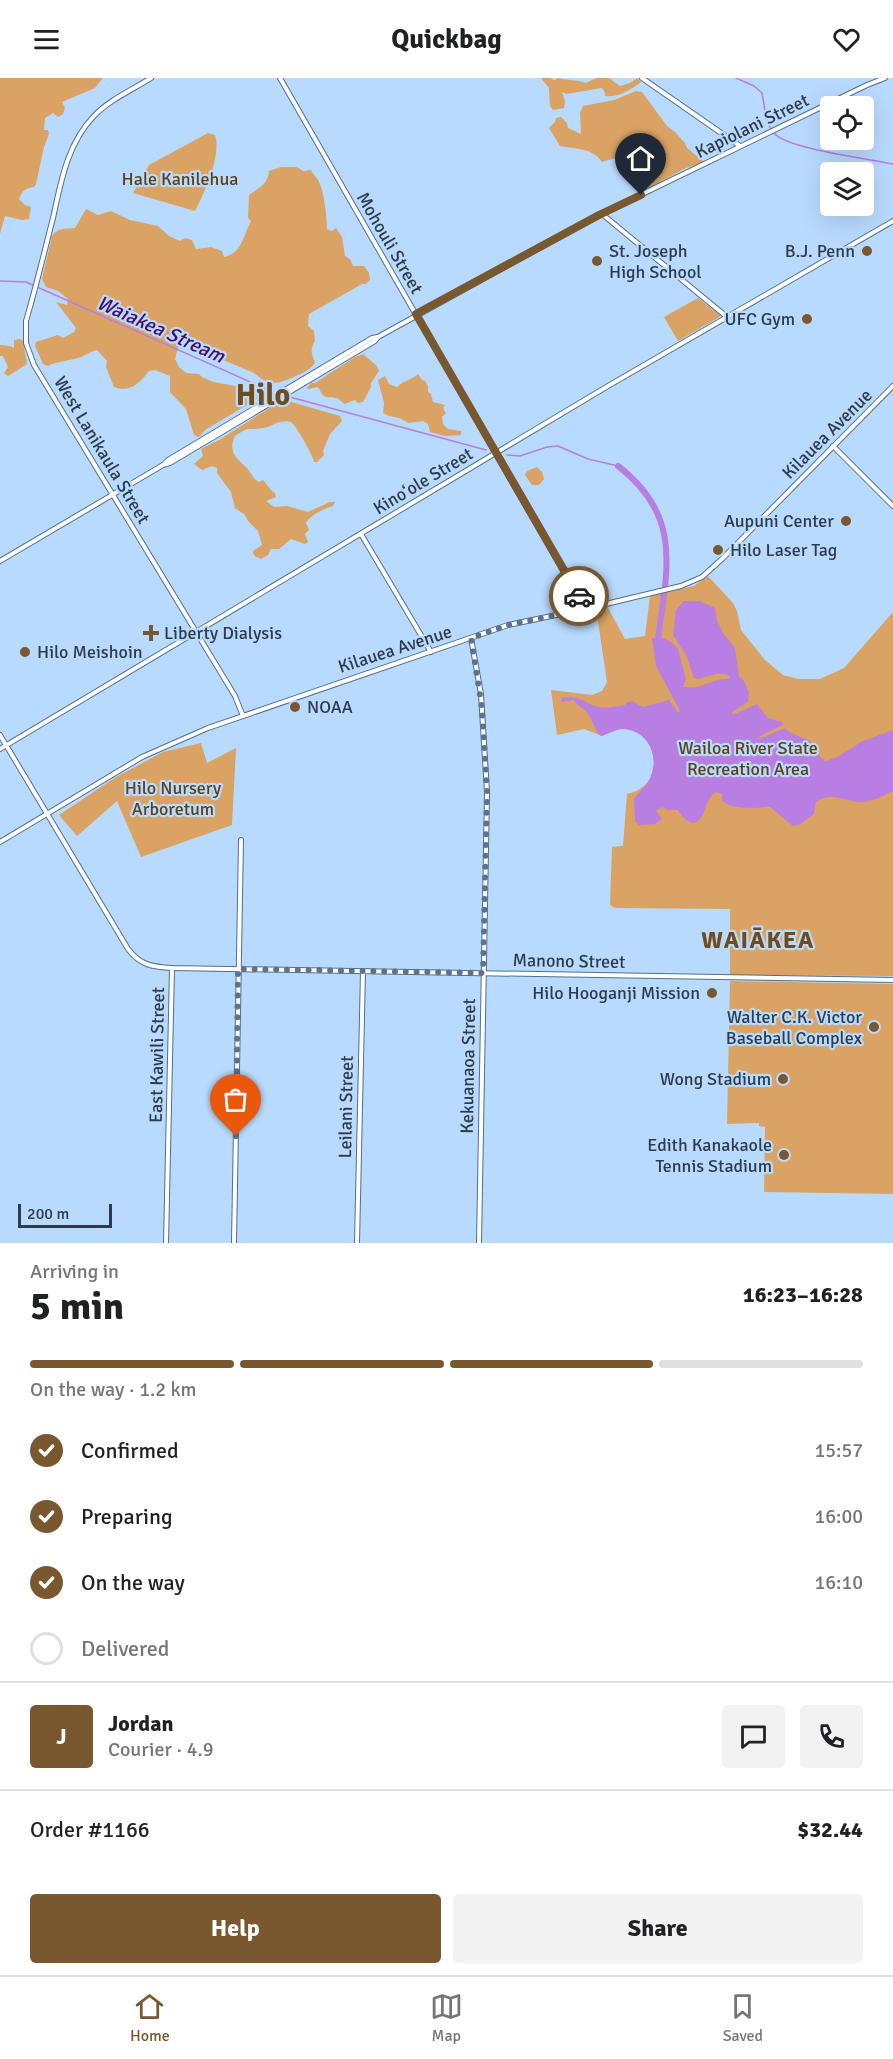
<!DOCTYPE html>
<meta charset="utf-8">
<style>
:root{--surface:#fff;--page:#f2f2f2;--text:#202124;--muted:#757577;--line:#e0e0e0;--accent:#79572f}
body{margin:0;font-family:Signika,sans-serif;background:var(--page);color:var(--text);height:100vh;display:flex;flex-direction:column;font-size:22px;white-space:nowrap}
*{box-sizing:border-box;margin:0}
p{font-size:20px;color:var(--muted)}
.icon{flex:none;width:33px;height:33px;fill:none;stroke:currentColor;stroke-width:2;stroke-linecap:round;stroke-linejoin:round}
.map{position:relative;height:1165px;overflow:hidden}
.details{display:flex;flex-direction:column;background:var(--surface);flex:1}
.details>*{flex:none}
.buttons{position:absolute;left:820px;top:18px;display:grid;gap:12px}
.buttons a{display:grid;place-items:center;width:54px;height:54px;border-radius:6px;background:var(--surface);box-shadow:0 6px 24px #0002;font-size:30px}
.scale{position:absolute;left:18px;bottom:15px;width:94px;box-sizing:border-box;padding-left:6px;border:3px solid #2e3c4a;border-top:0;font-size:16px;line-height:21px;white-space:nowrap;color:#2e3c4a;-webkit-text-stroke:4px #b8dafe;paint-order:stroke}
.pin{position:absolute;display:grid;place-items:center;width:51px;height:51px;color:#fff;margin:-62px -26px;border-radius:50% 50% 50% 0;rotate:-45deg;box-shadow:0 0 6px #0007}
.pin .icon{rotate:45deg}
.courier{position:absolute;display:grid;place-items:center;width:60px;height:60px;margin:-30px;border:4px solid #79572f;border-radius:50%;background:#fff;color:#222;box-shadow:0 2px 8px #0007}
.head em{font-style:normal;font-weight:700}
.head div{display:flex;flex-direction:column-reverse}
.head{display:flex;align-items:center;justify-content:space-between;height:102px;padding:0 30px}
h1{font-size:39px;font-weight:700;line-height:45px}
.bar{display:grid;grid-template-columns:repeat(4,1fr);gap:9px 6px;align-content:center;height:72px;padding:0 30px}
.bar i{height:8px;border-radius:4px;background:var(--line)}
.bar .selected{background:var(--accent)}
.bar p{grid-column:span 4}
.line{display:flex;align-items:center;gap:15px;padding:0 30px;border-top:2px solid var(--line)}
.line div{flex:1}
.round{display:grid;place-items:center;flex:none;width:63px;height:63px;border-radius:6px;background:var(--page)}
ol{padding:0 30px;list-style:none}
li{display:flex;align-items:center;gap:18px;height:66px}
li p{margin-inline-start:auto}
li .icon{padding:6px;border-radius:50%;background:var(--accent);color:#fff;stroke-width:4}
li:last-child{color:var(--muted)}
li i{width:33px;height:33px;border:3px solid var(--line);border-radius:50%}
.cta{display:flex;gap:12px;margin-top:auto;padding:12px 30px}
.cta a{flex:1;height:69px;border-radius:6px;background:var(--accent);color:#fff;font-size:24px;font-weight:700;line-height:69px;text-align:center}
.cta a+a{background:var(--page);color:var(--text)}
header{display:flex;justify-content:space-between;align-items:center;height:78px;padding:0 30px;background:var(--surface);font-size:27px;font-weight:700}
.menu{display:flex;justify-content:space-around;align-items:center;height:84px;border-top:2px solid var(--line);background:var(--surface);font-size:16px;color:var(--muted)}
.menu a{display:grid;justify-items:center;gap:3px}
.menu .selected{color:var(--accent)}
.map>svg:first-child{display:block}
</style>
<header><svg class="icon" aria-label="menu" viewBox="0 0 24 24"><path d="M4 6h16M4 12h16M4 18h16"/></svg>Quickbag<svg class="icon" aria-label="heart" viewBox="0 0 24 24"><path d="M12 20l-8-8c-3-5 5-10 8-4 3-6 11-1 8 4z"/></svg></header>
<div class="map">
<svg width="893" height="1165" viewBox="0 0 893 1165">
<rect width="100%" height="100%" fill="#b8dafe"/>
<!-- green -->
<g fill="#daa363">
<path d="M 0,0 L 103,0 L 95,10 L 62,24 L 65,30 L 63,36 L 58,39 L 53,35 L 45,40 L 44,52 L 48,52 L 49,56 L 44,69 L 36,106 L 34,109 C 25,110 22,113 19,121 L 25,127 L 31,129 L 29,141 L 22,142 L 5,138 L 0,156 Z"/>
<path d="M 541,0 L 550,0 L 554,2 L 559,0 C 569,3 576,1 586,5 L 596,0 L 609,0 L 620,8 L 630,5 L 637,0 L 641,4 C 632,11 618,20 605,18 L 605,15 L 602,10 L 567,16 L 562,14 L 565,23 L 564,30 L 553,32 L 550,28 L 549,10 Z"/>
<path d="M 636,13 L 642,14 L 667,48 L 675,54 L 685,65 L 687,70 L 703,83 L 700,86 L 686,90 L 649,110 C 637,109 626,88 619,79 L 602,84 C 593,70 576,71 560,68 L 549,50 L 555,44 L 556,40 L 561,39 L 567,45 L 568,50 L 581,56 L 580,34 L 583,28 L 614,22 Z"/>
<path d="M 208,55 L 215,57 C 222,77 204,115 195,133 L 133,115 L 149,87 Z"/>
<path d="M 281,89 L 297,89 L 303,93 L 311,92 C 313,97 317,99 319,104 C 324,113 327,140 327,151 L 332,153 L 336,150 L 342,159 L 345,178 L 350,181 L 353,188 L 364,188 L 369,195 L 370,202 L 366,206 L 362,206 L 309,236 L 308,248 L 314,253 L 315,263 C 310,271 311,276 315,284 C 311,291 307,293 300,296 C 282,304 272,311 254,295 L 214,278 L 195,268 L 189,261 L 180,263 L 175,281 L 179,289 L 186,295 L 199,296 L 202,299 L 213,304 L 236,308 L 242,315 L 258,318 L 257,321 L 205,352 L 199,359 L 194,357 L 186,331 L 170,314 L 170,298 L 155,292 L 149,293 C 140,305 130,315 114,309 L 106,289 L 107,283 L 97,272 C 89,274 85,278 78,280 C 68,283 58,283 48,288 L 43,286 L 35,268 L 36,264 L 58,257 L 63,260 L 74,254 L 76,250 L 56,224 L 67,227 L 68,221 L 58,213 L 46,209 L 42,201 L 52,158 C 58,149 68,151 75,150 L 86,131 L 98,137 L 111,133 L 130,142 L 158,148 L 169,158 L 180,163 L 185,160 L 192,162 L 196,171 L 211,169 L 222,173 L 224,179 C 237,176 240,168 245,157 C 246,152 249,148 251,143 L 248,140 L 249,117 C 259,110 268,106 269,93 Z"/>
<path d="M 698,220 L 721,238 L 678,263 L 664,239 Z"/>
<path d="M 20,261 L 23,263 L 27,286 L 8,298 L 4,295 L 8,289 L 3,278 L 0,278 L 0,267 L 10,268 L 14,270 L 14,262 Z"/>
<path d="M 363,276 L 377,288 L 379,293 L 371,305 L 371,309 L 363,324 L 358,325 L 355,322 L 344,326 C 344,325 338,320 337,320 C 327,318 324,323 319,310 L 316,309 L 309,311 L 307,310 L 311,305 L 315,305 L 355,279 Z"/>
<path d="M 418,296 L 422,302 L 425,303 L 428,308 L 428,314 L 431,316 L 433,324 L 445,327 L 443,330 L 446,335 L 442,339 L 443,346 L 448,351 L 461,353 L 461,357 L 445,358 L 430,354 L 428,346 L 423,343 L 409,345 L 399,340 L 389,338 L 383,335 L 384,325 L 378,302 L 385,298 L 389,306 L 397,309 C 404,302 412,302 418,296 Z"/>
<path d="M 288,323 L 340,338 L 342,343 L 330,356 L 323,373 L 324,377 L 317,384 L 314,384 C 313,377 299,354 294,347 L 291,344 C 275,342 276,348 263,350 C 247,353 251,347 235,358 C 228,373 235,379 246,389 C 251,394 252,400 259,404 L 263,402 L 272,413 L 275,415 L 276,419 L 266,423 L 274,429 L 287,428 L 308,434 L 330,424 L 335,424 L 333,428 C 324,431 311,436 306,445 L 309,452 L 305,456 L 308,464 L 305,466 L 291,461 L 279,471 L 271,471 L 268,477 L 261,481 C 257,479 253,479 253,473 L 262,467 L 258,453 L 248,443 L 244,436 L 235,430 L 231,414 L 217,395 L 217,390 L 212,388 L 202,392 L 194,386 L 203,378 L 201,371 L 219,362 L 271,329 Z"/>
<path d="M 537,389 L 542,394 L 544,401 L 539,407 L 532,407 L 525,397 L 527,393 Z"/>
<path d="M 708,498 L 733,525 L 737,533 L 741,552 L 765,582 L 783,597 L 798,601 L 820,601 L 844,590 L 893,534 L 893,898 L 730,897 L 730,831 L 615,830 L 610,827 L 612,769 L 623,768 L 627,716 C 672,706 655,647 620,651 C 614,652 608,656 602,658 L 584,651 L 557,657 L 551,612 L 592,617 L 602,613 L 607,604 L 596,530 L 607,528 L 625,561 L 645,558 L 650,518 L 694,508 Z"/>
<path d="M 201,665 L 207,685 L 236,670 L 232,747 L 141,779 L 117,723 L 77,758 L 59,737 L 116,699 L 163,674 Z"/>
<path d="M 730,903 L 893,906 L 893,1116 L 764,1114 L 765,1049 L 759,1048 L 759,1045 L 727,1046 Z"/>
</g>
<!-- water -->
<path fill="#b87ee2" d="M 684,523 L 700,523 L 715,530 L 717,542 L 723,555 L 735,570 L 739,598 L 744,603 L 749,615 L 748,624 L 732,634 L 732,636 L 735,636 L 757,626 L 768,640 L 782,644 L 783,647 L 760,658 L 759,661 L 785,650 C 792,658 803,658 811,664 C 818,670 816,679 826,683 L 839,678 L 861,664 L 893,652 L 893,713 C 883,718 874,723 862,724 C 845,724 832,713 816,724 L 814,736 L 799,747 L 793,748 L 770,729 C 753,729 736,733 722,723 L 722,716 L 716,714 C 706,720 707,731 701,740 C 693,751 682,740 678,732 L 667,732 L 662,729 L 656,733 L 662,741 L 655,746 L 639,747 L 635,743 L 634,721 C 639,713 648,707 651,698 C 659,677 648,653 624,651 C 616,651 608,656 601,658 C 593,651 594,643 588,636 C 583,629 578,629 574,622 L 562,624 L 561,620 C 582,617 582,625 599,629 C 607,631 617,628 625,627 L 627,624 L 632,623 L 643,629 L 669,622 L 678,635 L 680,633 L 656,588 L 652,560 L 664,560 L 671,564 L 678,571 L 686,601 L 683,609 C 703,612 711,600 728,601 L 730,598 L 724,596 L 716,596 L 698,601 L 694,600 L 686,577 L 673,557 L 676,532 Z"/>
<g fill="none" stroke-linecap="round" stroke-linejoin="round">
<!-- stream -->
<g stroke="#b87ee2" stroke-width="1.5">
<path d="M 736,0 L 754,8 L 762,15 L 767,44 L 771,51"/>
<path d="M 774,55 C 787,71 870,81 893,86"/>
<path d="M 0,203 L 26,204 L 275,315"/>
<path d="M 286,318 L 486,372"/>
<path d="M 507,377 L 520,378 L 547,369 L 558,368 L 588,381 L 618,388"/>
</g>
<!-- river -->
<path stroke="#b87ee2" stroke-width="6" d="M 618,388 C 683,438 667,491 658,561 L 660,569"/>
<defs>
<g id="minor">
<path d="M 151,0 C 132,12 109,22 94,38 C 67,66 61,104 53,140 C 44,175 36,209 26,243 L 26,265 L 34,287 L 235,618 L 243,638"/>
<path d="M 280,0 L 585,531"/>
<path d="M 642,0 L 740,68"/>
<path d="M 602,136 L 727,239"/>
<path d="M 833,368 L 893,428"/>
<path d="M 164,386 L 168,382 L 372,260 L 378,259"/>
<path d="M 361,456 L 431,574"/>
<path d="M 0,483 L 163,387 L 170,385 L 375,263 L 378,259 L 599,137 L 867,7 L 885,0"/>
<path d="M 471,560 L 481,616 L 487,714 L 479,1165"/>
<path d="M 0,657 L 128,871 C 140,887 152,889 172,890 L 893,902"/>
<path d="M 0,671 L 608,308 L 893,143"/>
<path d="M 0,764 L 142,679 L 208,650 L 508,547 L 585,531 L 681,508 L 702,499 L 723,480 L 893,308"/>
<path d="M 166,1165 L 172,890"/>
<path d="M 234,1165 L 241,762"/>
<path d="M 357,1165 L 363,893"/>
</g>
</defs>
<!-- minor casing -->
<use href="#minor" stroke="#506f8f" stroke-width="6"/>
<!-- minor -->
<use href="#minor" stroke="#fff" stroke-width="4"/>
</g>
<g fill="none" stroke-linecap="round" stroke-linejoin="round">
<!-- done -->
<path stroke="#5e7389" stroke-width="6" stroke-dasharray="0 10.8" d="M 236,1058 L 238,891 L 483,895 L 487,714 L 482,630 L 471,560 L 508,547 L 585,531 L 579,518"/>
<!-- route -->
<path stroke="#79572f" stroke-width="8" d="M 579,518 L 416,236 L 599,137 L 641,117"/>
</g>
<!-- markers -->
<g fill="#79572f" stroke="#b8dafe" stroke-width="2">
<circle cx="867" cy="173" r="6"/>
<circle cx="597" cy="183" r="6"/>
<circle cx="807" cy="241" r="6"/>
<circle cx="846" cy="443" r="6"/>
<circle cx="718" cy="472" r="6"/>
<path d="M148 546h6v6h6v6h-6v6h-6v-6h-6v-6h6z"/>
<circle cx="25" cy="574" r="6"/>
<circle cx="295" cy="629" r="6"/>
<circle cx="712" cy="915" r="6"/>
<circle cx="874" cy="949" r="6"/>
<circle cx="783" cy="1001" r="6"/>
<circle cx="784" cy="1077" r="6"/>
</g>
<g text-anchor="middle" stroke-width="4.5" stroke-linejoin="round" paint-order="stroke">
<!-- street labels -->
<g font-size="18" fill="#2e3c4a" stroke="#b8dafe">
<text transform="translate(752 48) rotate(-26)" y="6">Kapiolani Street</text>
<text transform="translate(390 165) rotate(60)" y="6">Mohouli Street</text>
<text transform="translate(827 356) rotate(-45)" y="6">Kilauea Avenue</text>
<text transform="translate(102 372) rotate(59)" y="6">West Lanikaula Street</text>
<text transform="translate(423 403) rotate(-31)" y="6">Kinoʻole Street</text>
<text transform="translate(395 571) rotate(-18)" y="6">Kilauea Avenue</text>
<text transform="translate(569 883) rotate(1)" y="6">Manono Street</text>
<text transform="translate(157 977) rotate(-89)" y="6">East Kawili Street</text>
<text transform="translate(468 988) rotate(-89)" y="6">Kekuanaoa Street</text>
<text transform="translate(346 1029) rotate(-89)" y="6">Leilani Street</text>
</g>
<!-- park labels -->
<g font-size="18" fill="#603f14" stroke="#b8dafe">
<text x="180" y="107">Hale Kanilehua</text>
<text x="748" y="676">Wailoa River State<tspan x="748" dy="21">Recreation Area</tspan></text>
<text x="173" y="716">Hilo Nursery<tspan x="173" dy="21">Arboretum</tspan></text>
</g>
<!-- poi labels -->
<g font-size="18" fill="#2e3c4a" stroke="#b8dafe" text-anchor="end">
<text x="609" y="179" text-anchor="start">St. Joseph<tspan x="609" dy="21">High School</tspan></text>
<text x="855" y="179">B.J. Penn</text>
<text x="795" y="247">UFC Gym</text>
<text x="834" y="449">Aupuni Center</text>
<text x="730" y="478" text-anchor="start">Hilo Laser Tag</text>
<text x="164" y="561" text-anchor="start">Liberty Dialysis</text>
<text x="37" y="580" text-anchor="start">Hilo Meishoin</text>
<text x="307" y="635" text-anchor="start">NOAA</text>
<text x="700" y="921">Hilo Hooganji Mission</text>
<text x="862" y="945">Walter C.K. Victor<tspan x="862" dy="21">Baseball Complex</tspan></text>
<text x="771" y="1007">Wong Stadium</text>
<text x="772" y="1073">Edith Kanakaole<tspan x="772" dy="21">Tennis Stadium</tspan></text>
</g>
<!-- water labels -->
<g font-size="20" font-style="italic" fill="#480c68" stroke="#b8dafe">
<text transform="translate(161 251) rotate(24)" y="7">Waiakea Stream</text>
</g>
<!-- district labels -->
<g font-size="24" font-weight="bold" letter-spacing="1.5" fill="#704b1c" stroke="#b8dafe">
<text x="758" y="870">WAIĀKEA</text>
</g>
<!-- town labels -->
<g font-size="30" font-weight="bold" fill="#704b1c" stroke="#b8dafe">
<text x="263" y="327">Hilo</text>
</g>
</g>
</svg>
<div class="buttons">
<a><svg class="icon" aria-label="locate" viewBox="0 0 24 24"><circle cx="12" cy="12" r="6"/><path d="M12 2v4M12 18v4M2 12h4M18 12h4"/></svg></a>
<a><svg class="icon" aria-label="layers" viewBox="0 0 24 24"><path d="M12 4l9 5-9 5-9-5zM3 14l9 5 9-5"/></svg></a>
</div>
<div class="scale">200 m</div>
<div class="pin" style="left:236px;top:1058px;background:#ea580c"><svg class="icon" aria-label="bag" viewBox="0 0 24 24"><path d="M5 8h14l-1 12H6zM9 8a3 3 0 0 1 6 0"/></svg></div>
<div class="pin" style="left:641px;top:117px;background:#1f2937"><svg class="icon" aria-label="home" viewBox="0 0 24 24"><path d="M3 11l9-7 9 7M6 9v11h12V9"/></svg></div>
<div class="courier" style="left:579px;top:518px"><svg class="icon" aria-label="car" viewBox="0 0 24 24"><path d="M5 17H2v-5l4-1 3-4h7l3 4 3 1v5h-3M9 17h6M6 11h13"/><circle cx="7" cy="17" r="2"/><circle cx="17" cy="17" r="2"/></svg></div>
</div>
<section class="details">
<div class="head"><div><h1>5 min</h1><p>Arriving in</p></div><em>16:23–16:28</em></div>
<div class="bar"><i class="selected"></i><i class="selected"></i><i class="selected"></i><i></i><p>On the way · 1.2 km</p></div>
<ol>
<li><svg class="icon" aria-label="check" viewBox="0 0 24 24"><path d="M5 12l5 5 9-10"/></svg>Confirmed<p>15:57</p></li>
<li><svg class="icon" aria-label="check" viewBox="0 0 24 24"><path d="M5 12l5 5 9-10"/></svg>Preparing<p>16:00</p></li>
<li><svg class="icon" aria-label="check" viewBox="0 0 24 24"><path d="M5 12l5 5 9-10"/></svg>On the way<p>16:10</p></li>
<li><i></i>Delivered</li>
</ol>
<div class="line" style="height:108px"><b class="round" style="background:var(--accent);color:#fff">J</b><div><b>Jordan</b><p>Courier · 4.9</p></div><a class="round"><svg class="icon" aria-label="chat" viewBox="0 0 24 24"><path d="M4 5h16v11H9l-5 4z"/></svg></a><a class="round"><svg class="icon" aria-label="phone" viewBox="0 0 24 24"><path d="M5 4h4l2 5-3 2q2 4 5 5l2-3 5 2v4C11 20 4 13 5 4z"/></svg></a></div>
<div class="line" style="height:78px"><div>Order #1166</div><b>$32.44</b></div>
<div class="cta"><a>Help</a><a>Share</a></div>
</section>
<nav class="menu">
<a class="selected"><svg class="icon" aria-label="home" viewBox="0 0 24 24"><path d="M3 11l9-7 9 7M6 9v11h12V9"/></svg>Home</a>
<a><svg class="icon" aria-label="map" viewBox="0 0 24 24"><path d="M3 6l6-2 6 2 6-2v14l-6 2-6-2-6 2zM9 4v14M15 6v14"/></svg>Map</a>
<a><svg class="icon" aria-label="saved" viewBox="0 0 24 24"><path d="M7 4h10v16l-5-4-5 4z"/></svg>Saved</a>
</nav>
